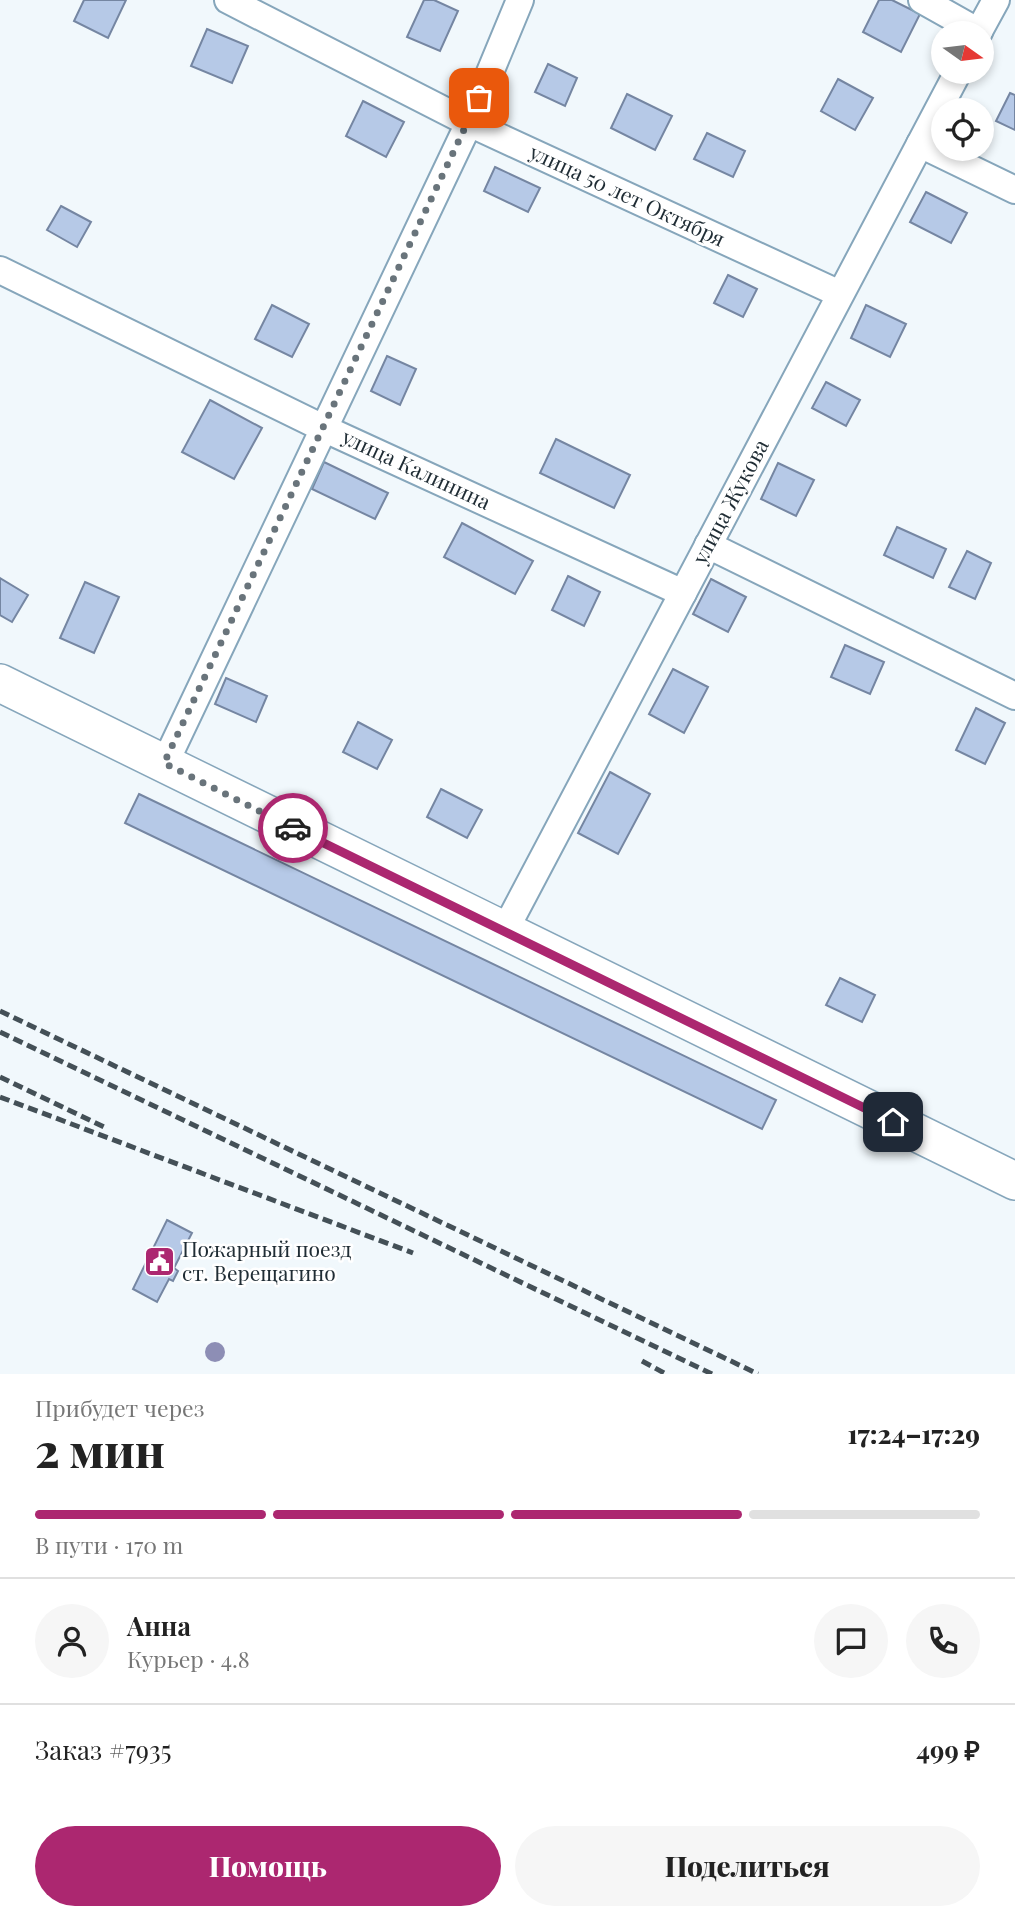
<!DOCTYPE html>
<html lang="ru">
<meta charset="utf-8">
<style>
:root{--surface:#fff;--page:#f6f6f6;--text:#222;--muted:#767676;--line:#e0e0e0;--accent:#ac2770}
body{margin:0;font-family:"Playfair Display",serif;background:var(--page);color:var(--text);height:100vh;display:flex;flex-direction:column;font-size:26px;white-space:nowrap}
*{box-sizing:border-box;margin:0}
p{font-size:23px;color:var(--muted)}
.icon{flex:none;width:38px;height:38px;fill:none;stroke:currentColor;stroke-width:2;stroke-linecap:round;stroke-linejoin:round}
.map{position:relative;height:1374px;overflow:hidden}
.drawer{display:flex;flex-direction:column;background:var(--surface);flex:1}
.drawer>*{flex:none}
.needle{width:46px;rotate:104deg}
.fabs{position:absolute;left:931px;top:21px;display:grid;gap:14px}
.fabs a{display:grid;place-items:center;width:63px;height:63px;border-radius:50%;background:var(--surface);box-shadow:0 4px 10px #0003;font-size:35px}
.pin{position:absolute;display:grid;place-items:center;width:60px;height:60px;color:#fff;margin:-30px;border-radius:14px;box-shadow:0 4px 10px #0006}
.courier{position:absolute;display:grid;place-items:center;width:70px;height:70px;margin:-35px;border:5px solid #ac2770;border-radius:50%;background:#fff;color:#222;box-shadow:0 2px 9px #0007}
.headline em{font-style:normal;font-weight:800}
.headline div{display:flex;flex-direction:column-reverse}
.headline{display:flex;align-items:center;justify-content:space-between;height:119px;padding:0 35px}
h1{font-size:46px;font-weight:800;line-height:52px}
.bar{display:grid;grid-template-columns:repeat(4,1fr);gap:10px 7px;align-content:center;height:84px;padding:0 35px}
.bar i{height:9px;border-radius:5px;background:var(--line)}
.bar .selected{background:var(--accent)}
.bar p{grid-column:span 4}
.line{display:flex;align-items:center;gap:18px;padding:0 35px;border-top:2px solid var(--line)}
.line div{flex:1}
.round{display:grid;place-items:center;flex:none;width:74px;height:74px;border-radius:37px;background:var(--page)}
.action{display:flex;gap:14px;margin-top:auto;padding:14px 35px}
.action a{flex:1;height:80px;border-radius:42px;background:var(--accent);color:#fff;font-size:28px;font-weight:800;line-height:80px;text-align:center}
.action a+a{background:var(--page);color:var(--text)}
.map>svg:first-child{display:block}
</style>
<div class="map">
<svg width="1015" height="1374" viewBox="0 0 1015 1374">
<rect width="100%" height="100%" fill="#f1f8fc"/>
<!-- building -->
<g fill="#b6c9e7" stroke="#7586a2" stroke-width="2">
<path d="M 84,0 L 126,0 L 108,38 L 74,21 Z"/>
<path d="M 424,0 L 434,0 L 458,11 L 440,51 L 407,37 Z"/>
<path d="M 879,0 L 892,0 L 920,14 L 901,52 L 863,32 Z"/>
<path d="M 207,29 L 248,46 L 232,83 L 191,66 Z"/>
<path d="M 548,64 L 577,78 L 565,106 L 535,92 Z"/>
<path d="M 838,79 L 873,98 L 855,130 L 821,111 Z"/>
<path d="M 1010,93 L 1015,95 L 1015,130 L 996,121 Z"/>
<path d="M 627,94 L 672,116 L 655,150 L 611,128 Z"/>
<path d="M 363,101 L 404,122 L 386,157 L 346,136 Z"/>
<path d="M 707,133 L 745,151 L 733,177 L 694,159 Z"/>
<path d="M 495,167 L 540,188 L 528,212 L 484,191 Z"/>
<path d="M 926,192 L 967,213 L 951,243 L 910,222 Z"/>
<path d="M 61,206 L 91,222 L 77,247 L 47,230 Z"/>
<path d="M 728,275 L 757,289 L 743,317 L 714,303 Z"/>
<path d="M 272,305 L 309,324 L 292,357 L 255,339 Z"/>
<path d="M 866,305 L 906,324 L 890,357 L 851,338 Z"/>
<path d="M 387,356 L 416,369 L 400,405 L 371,391 Z"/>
<path d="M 826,382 L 860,400 L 846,426 L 812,408 Z"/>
<path d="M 210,400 L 262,428 L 234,479 L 182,452 Z"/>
<path d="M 556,439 L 630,475 L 614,508 L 540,473 Z"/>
<path d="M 324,462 L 388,493 L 375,519 L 312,489 Z"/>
<path d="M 778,463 L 814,480 L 796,516 L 761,499 Z"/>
<path d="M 462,523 L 533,561 L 515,594 L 444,557 Z"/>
<path d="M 897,527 L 946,549 L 933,578 L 884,555 Z"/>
<path d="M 967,551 L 991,563 L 975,599 L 949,587 Z"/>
<path d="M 568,576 L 600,592 L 584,626 L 552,610 Z"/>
<path d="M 0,578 L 28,595 L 12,622 L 0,615 Z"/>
<path d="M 711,579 L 746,597 L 728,632 L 693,614 Z"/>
<path d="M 85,582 L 119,597 L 94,653 L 60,638 Z"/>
<path d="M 845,645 L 884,662 L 870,694 L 831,677 Z"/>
<path d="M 673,669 L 708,687 L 684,733 L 649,714 Z"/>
<path d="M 226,678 L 267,696 L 256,722 L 215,704 Z"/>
<path d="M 976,708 L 1005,723 L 985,764 L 956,750 Z"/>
<path d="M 358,722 L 392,740 L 377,769 L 343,752 Z"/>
<path d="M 610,772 L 650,794 L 618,854 L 578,833 Z"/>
<path d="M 441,789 L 482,810 L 467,838 L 427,817 Z"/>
<path d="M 139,794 L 776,1100 L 762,1129 L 125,823 Z"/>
<path d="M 840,978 L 875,995 L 862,1022 L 826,1005 Z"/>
<path d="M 167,1220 L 192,1233 L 174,1268 L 178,1271 L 173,1281 L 169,1279 L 157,1302 L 133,1289 Z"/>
</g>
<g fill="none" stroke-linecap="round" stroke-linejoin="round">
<defs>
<g id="minor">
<path d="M 228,0 L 469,123 L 840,294"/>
<path d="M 922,0 L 979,32"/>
<path d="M 978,33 L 996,0"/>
<path d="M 920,144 L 1015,190"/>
<path d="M 0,270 L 323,428 L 683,593"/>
<path d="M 708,545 L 1015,696"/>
<path d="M 165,763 L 469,123 L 520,0"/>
<path d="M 504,932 L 958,72"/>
</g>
<path id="secondary" d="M 0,683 L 1015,1181"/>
</defs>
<!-- minor casing -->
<use href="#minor" stroke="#86a6bb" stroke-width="30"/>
<!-- secondary casing -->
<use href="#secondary" stroke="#86a6bb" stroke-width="40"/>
<!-- minor -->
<use href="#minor" stroke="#fff" stroke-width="26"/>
<!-- secondary -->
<use href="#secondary" stroke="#fff" stroke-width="37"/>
<!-- rail -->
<g stroke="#445057" stroke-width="5" stroke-dasharray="10 5" stroke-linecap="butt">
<path d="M 0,1011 L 758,1374"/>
<path d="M 0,1032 L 712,1374"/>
<path d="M 0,1077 L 104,1127"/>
<path d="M 0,1097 L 413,1253"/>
<path d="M 642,1361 L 666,1374"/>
</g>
</g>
<!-- trees -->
<circle fill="#8d8eb5" cx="215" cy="1352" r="10"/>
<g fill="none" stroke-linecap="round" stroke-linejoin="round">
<!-- done -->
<path stroke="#69747b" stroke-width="7" stroke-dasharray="0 12.6" d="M 293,828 L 164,763 L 479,98"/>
<!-- route -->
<path stroke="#ac2770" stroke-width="9" d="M 293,828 L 893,1122"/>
</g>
<!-- icons -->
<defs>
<symbol id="civic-square" viewBox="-11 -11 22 22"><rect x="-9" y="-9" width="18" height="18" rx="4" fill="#ac2770" stroke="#fff"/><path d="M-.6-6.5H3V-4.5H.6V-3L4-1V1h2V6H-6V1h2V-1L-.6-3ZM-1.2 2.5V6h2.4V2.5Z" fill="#fff"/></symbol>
</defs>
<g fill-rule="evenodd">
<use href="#civic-square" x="142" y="1244" width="35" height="35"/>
</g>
<g text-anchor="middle" stroke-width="5" stroke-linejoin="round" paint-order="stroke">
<!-- street labels -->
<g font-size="21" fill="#202d35" stroke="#fff">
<text transform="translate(627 196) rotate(25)" y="7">улица 50 лет Октября</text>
<text transform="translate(416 470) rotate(25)" y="7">улица Калинина</text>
<text transform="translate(731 502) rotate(-62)" y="7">улица Жукова</text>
</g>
<!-- poi labels -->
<g font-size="21" fill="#202d35" stroke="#fff" text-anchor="start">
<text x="182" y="1257">Пожарный поезд<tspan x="182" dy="24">ст. Верещагино</tspan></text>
</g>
</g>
</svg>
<div class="fabs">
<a><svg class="needle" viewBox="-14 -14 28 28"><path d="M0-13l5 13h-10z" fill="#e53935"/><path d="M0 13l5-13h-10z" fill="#767676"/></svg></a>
<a><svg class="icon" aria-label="locate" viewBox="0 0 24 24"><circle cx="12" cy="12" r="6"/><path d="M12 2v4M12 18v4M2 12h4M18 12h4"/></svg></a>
</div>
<div class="pin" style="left:479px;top:98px;background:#ea580c"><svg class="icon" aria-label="bag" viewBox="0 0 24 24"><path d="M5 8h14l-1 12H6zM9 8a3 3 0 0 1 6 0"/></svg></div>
<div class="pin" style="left:893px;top:1122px;background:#1f2937"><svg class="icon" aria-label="home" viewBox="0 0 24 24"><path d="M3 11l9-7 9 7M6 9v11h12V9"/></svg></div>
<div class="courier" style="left:293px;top:828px"><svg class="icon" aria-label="car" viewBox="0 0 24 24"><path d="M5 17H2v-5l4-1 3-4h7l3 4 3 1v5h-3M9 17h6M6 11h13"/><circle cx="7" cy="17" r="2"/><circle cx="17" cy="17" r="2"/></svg></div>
</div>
<section class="drawer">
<div class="headline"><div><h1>2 мин</h1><p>Прибудет через</p></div><em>17:24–17:29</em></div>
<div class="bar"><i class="selected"></i><i class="selected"></i><i class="selected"></i><i></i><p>В пути · 170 m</p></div>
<div class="line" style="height:126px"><a class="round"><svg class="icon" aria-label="person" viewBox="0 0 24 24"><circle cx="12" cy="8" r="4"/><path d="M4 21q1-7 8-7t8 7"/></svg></a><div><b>Анна</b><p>Курьер · 4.8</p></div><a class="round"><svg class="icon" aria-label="chat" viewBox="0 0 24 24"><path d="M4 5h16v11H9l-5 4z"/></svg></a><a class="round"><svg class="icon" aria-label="phone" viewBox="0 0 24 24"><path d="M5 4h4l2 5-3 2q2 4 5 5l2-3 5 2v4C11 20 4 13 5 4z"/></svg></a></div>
<div class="line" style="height:91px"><div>Заказ #7935</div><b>499 ₽</b></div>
<div class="action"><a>Помощь</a><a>Поделиться</a></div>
</section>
